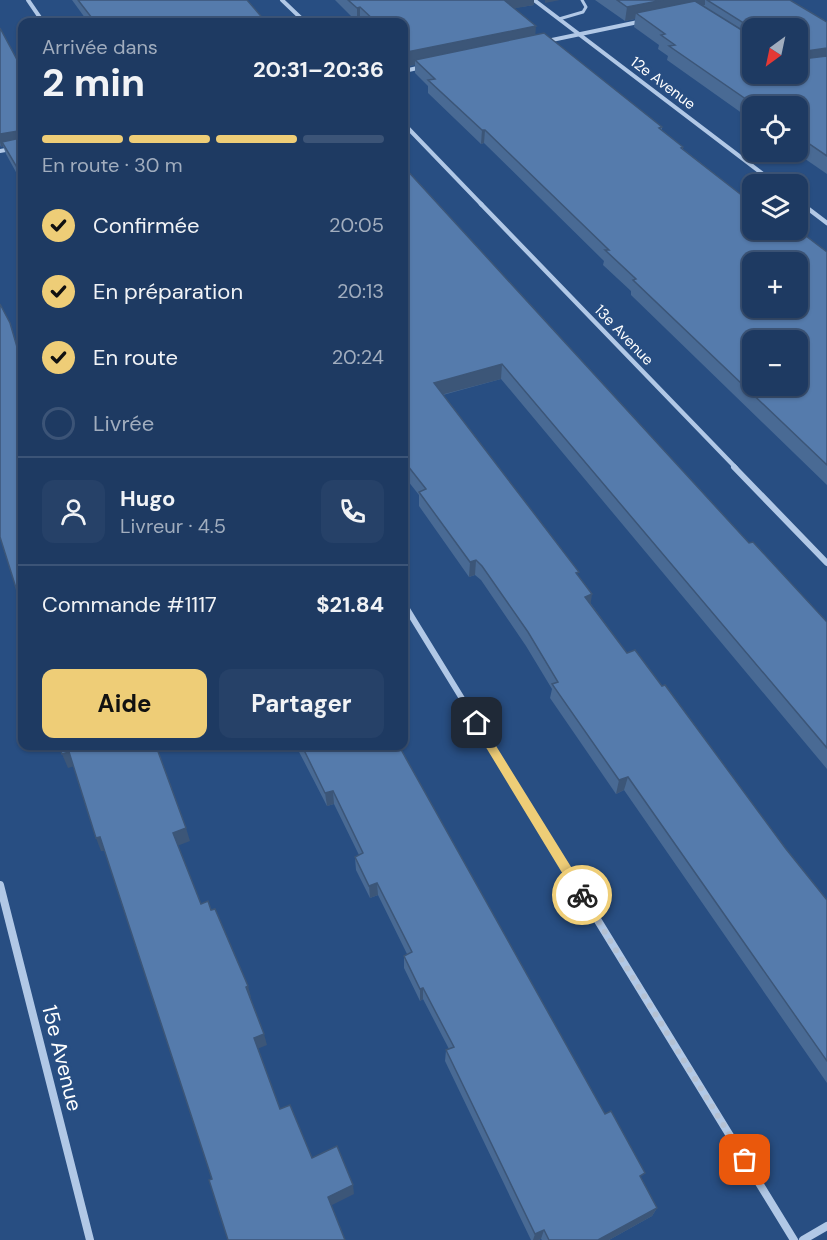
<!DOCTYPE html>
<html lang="fr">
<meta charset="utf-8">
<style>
:root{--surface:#1e3a62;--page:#264168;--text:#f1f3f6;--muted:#a1adbe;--line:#3c5477;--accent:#eecd77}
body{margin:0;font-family:"DM Sans",sans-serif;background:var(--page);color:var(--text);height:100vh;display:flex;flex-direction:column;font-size:22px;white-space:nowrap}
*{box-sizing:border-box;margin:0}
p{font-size:20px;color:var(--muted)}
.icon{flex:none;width:33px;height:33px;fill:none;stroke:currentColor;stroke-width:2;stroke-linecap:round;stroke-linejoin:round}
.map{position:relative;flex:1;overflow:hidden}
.panel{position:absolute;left:18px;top:18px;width:390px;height:732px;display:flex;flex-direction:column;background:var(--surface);border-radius:12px;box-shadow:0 2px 4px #0004,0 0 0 2px var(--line)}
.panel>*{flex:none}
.needle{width:39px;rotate:213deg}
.tools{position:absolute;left:742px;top:18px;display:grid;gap:12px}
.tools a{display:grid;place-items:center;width:66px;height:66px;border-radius:12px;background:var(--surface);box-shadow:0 2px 4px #0004,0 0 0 2px var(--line);font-size:30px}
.pin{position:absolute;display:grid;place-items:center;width:51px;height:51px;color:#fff;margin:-26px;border-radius:12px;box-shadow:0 3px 9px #0006}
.courier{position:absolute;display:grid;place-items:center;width:60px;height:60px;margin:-30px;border:4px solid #eecd77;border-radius:50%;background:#fff;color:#222;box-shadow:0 2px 8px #0007}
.summary em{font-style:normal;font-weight:700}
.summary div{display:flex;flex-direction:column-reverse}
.summary{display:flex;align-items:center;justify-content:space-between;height:102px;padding:0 24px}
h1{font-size:39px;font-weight:700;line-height:45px}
.bar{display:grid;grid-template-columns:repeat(4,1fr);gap:9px 6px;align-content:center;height:72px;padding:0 24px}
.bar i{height:8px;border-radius:4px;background:var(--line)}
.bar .on{background:var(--accent)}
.bar p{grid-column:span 4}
.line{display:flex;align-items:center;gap:15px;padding:0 24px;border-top:2px solid var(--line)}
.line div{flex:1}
.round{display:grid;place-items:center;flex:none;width:63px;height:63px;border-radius:12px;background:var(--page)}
ol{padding:0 24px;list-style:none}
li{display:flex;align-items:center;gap:18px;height:66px}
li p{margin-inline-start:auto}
li .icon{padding:6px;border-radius:50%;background:var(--accent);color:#111;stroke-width:4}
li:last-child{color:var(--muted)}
li i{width:33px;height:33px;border:3px solid var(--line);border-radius:50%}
.action{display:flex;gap:12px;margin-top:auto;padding:12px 24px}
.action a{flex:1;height:69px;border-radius:12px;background:var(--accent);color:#111;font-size:24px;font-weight:700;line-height:69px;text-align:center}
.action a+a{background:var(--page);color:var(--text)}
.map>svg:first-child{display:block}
</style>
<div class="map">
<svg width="827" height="1240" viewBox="0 0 827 1240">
<rect width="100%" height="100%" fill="#284e82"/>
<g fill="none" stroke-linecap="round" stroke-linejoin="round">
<!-- service -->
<path stroke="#b1c8e6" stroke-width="3" d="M 559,19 L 583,12 L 586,7 L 582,0"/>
<!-- minor-far3 -->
<g stroke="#b1c8e6" stroke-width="4">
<path d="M 28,0 L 43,22"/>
<path d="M 282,0 L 305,22"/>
<path d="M 534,0 L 776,184"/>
<path d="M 547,41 L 643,21"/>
<path d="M 404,71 L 422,67"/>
<path d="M 404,124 L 482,205"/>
<path d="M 0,151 L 22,147"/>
<path d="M 798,201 L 804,205"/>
</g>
<!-- minor-far2 -->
<g stroke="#b1c8e6" stroke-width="4.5">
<path d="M 481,204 L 736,468"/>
<path d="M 802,204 L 827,223"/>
</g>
<!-- minor-far1 -->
<g stroke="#b1c8e6" stroke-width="6">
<path d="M 734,467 L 827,563"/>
<path d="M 404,604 L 528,806"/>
</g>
<!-- minor -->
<g stroke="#b1c8e6" stroke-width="8">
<path d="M 527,805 L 794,1240"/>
<path d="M 0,885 L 90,1240"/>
<path d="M 803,1240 L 827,1226"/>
</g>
</g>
<!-- wall -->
<g fill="#496a94" fill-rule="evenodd">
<path d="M 72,0 L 247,0 L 266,22 L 88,22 Z"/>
<path d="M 335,0 L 534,0 L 534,5 L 514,8 L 535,35 L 662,127 L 662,130 L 683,147 L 683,149 L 748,200 L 827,252 L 827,485 L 631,295 L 631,291 L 603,265 L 604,261 L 484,143 L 481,144 L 428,93 L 428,86 L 415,73 L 415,65 L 408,66 L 404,62 L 404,22 L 357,22 Z"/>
<path d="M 595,0 L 790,0 L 827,22 L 827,174 L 795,152 L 798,152 L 798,106 L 753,106 L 753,121 L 667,60 L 668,56 L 658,49 L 659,45 L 634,27 L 635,19 L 625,21 ZM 753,28 L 798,28 L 753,74 Z"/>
<path d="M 0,28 L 22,69 L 22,183 L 6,154 L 3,146 L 1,147 L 0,145 Z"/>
<path d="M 404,167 L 749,543 L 827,622 L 827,769 L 501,379 L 443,395 L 578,576 L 591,604 L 627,653 L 662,686 L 786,849 L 827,900 L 827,1083 L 624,790 L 616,794 L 550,698 L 552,689 L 526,646 L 481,580 L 475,575 L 469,577 L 419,506 L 419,495 L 404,476 Z"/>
<path d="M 296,746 L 399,746 L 657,1208 L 652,1216 L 609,1240 L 542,1240 L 541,1239 L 538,1240 L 531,1240 L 445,1061 L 446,1050 L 449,1049 L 423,999 L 420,1001 L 404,968 L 404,956 L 407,954 L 378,895 L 370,898 L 356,870 L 355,857 L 359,855 L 334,804 L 327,806 Z"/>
</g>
<!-- shaded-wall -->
<g fill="#3c5678">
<path d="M 500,0 L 534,0 L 534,5 L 500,11 Z"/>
<path d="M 545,0 L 560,0 L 545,3 Z"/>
<path d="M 663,0 L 705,0 L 705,5 L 642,18 L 636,13 L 635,19 L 625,21 L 627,7 Z"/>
<path d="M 360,7 L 360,21 L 357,22 L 357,8 Z"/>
<path d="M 536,26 L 535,40 L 415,60 L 415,65 L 408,66 L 407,52 Z"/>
<path d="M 827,48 L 827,62 L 798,66 L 798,57 L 800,52 Z"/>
<path d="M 482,130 L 485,130 L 484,143 L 481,144 Z"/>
<path d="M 18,131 L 21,143 L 2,142 L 3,146 L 1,147 L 0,142 L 0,134 Z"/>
<path d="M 502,364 L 501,379 L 433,397 L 434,383 Z"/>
<path d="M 476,560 L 475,575 L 469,577 L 470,562 Z"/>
<path d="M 592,594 L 590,608 L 585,597 Z"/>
<path d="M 69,752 L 75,766 L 68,768 L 62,754 Z"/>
<path d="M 628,777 L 624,790 L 616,794 L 619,780 Z"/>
<path d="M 333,791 L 334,804 L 327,806 L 325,793 Z"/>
<path d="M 186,828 L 190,841 L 177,846 L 173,833 Z"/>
<path d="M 100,837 L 105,851 L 101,851 L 96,838 Z"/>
<path d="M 377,883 L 378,895 L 370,898 L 369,886 Z"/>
<path d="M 248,986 L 251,997 L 249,998 L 246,987 Z"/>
<path d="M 423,988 L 423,999 L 420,1001 L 420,989 Z"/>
<path d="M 264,1034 L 267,1045 L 257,1049 L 254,1038 Z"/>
<path d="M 353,1185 L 354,1194 L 330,1206 L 328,1197 Z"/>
<path d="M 657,1208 L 652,1216 L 609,1240 L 598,1240 Z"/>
<path d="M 544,1230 L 541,1239 L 538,1240 L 533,1240 L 535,1234 Z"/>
</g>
<!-- building -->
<g fill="#557bac" stroke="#3c5678" stroke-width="1.5" fill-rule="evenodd">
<path d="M 78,0 L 247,0 L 266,22 L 95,22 Z"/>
<path d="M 348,0 L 504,0 L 536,26 L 407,52 L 404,48 L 404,22 L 376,22 L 360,7 L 357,8 Z"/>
<path d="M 617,0 L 663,0 L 627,7 Z"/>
<path d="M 707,0 L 790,0 L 827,22 L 827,48 L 800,52 L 798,57 L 798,28 L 753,28 L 753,29 Z"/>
<path d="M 695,1 L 753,37 L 753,74 L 798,74 L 798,57 L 802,59 L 827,56 L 827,156 L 798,136 L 798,106 L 756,106 L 669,46 L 675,45 L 661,35 L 665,34 L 636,13 Z"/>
<path d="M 0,28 L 22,69 L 22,176 L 2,142 L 20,138 L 22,132 L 18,131 L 0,134 Z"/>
<path d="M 544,33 L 662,127 L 659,128 L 683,147 L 681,148 L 748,200 L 753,200 L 753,230 L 798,230 L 827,252 L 827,465 L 633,280 L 636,279 L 605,250 L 609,250 L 485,130 L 482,130 L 428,80 L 435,79 L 415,60 ZM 753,262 L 798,262 L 798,308 L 753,308 ZM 753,340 L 798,340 L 798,386 L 753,386 Z"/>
<path d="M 404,167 L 749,543 L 753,542 L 827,622 L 827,748 L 502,364 L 434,383 L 579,572 L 576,573 L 592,594 L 585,597 L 627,653 L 635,650 L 662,686 L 665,685 L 786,849 L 827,900 L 827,1061 L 628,777 L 619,780 L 552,684 L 558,682 L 528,632 L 482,566 L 476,560 L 470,562 L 419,492 L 426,489 L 404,461 Z"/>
<path d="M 0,304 L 10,323 L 22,364 L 22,607 L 0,537 Z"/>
<path d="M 22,619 L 22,633 L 19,620 Z"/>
<path d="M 59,746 L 156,746 L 186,828 L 173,833 L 201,904 L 208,901 L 211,910 L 215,909 L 248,986 L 246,987 L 264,1034 L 254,1038 L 280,1109 L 290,1105 L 312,1158 L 337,1146 L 353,1185 L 328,1197 L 345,1240 L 228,1240 L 209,1180 L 212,1179 L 100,837 L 96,838 L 69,752 L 62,754 Z"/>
<path d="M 302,746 L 399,746 L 605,1114 L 611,1111 L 645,1173 L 640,1176 L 657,1208 L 598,1240 L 549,1240 L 544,1230 L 535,1234 L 446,1050 L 454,1047 L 423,988 L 420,989 L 404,956 L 412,952 L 377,883 L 369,886 L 355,857 L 363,853 L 333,791 L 325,793 Z"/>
</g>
<!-- route -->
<path fill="#eecd77" d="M 477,719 L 480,720 L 586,891 L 586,899 L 578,899 L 473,726 L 471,723 Z"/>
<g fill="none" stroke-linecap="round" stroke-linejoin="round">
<!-- done -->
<path stroke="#b4c1d3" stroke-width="6" stroke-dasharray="0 10.8" d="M 582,895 L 745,1160"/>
</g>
<g text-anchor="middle" stroke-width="6" stroke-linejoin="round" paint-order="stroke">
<!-- far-street labels -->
<g font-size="15" fill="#fff" stroke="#284e82">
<text transform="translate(663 83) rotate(37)" y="5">12e Avenue</text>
<text transform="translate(624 335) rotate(46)" y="5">13e Avenue</text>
</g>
<!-- near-street labels -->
<g font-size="21" fill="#fff" stroke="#284e82">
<text transform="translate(62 1058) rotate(76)" y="7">15e Avenue</text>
</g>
</g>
</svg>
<div class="tools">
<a><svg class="needle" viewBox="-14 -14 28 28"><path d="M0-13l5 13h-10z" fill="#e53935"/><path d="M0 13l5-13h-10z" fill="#a1adbe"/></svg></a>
<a><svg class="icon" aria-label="locate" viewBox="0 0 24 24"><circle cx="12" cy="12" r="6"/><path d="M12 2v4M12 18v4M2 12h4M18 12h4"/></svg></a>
<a><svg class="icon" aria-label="layers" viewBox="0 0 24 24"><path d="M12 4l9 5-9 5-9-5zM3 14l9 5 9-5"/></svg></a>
<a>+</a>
<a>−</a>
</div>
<div class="pin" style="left:745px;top:1160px;background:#ea580c"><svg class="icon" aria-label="bag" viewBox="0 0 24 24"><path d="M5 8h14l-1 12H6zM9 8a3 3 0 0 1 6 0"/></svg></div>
<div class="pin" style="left:477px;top:723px;background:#1f2937"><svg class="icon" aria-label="home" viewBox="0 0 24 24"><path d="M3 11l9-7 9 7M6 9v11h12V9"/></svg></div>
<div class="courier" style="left:582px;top:895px"><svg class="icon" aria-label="bike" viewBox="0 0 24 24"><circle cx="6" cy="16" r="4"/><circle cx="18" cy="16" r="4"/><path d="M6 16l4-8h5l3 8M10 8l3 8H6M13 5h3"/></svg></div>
<section class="panel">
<div class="summary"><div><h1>2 min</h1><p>Arrivée dans</p></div><em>20:31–20:36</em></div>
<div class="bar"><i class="on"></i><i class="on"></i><i class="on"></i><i></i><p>En route · 30 m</p></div>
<ol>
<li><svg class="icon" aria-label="check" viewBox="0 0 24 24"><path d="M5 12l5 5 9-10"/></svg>Confirmée<p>20:05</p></li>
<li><svg class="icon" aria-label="check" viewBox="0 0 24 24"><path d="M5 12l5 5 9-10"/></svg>En préparation<p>20:13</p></li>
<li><svg class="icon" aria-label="check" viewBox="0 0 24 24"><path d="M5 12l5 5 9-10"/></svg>En route<p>20:24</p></li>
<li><i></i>Livrée</li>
</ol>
<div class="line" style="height:108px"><a class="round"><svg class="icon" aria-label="person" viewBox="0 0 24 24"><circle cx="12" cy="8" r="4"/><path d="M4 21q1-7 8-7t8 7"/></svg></a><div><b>Hugo</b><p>Livreur · 4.5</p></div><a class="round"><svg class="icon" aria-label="phone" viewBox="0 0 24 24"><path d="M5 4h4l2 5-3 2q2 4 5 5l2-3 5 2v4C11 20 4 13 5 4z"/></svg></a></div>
<div class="line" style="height:78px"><div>Commande #1117</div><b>$21.84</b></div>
<div class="action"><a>Aide</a><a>Partager</a></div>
</section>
</div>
